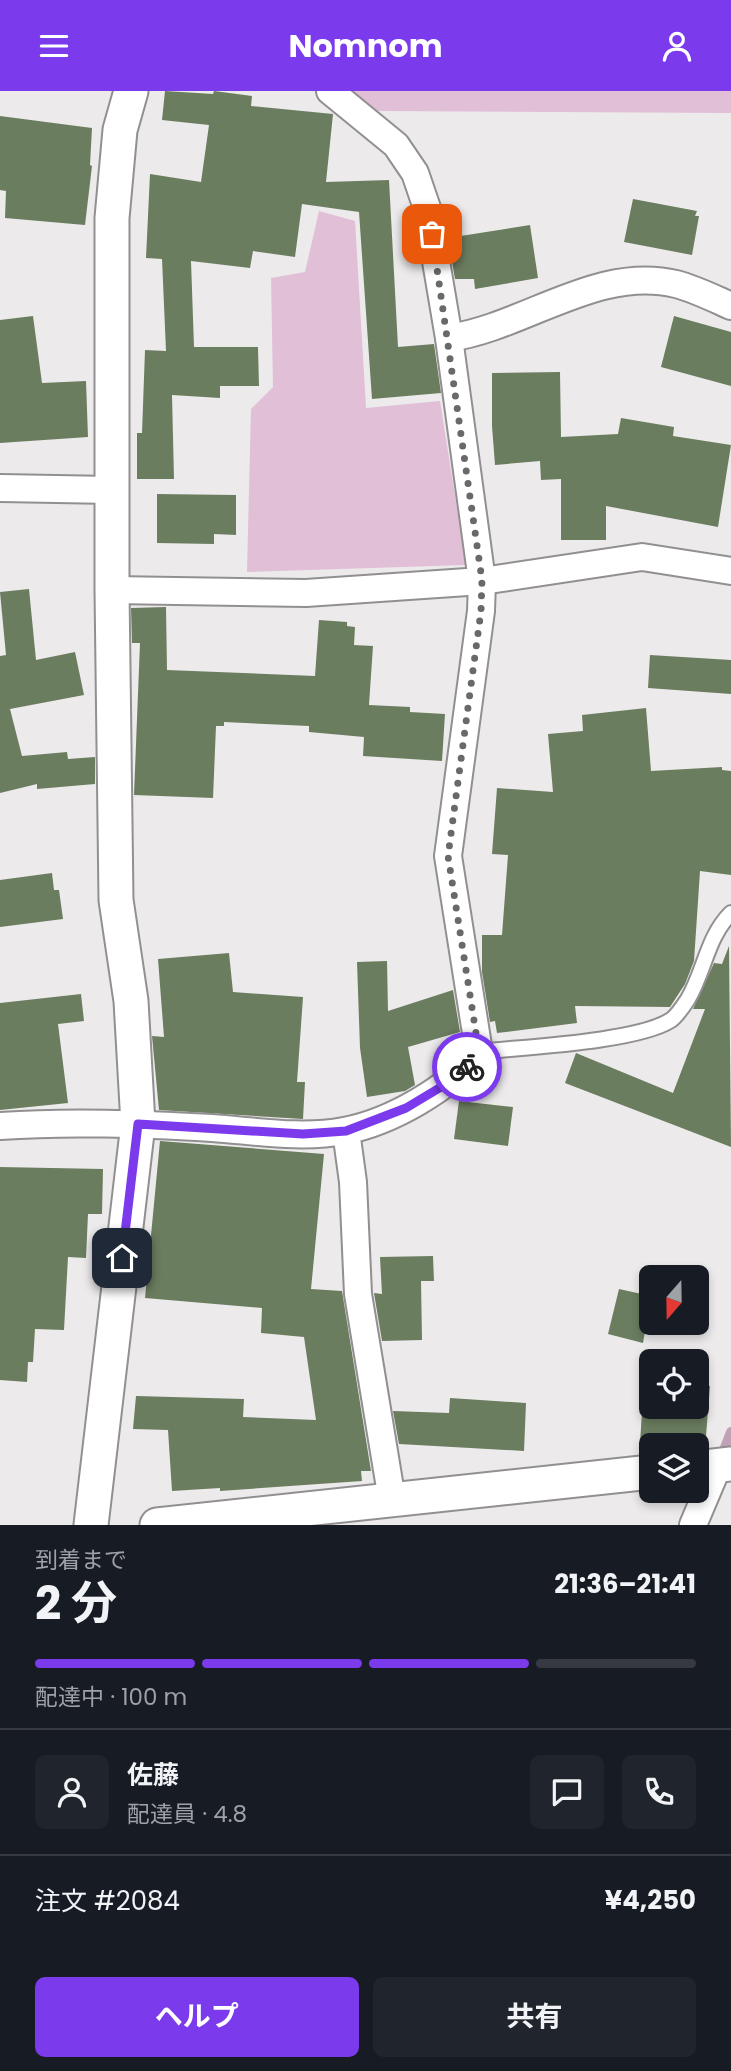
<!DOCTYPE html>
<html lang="ja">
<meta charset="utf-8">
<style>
:root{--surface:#171b24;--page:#20242c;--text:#f1f3f6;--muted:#9ea1a6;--line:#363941;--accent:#7c3aed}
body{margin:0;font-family:Poppins,"Noto Sans JP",sans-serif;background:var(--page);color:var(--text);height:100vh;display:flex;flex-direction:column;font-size:26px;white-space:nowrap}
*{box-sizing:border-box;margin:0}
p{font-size:23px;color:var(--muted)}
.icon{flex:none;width:38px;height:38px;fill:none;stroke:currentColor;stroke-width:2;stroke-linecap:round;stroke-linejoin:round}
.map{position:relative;height:1434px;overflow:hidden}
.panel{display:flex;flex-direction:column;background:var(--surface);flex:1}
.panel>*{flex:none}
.needle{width:46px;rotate:200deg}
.controls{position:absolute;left:639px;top:1174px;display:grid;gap:14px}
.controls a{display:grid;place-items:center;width:70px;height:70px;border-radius:10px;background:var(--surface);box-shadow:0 4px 10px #0003;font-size:35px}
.pin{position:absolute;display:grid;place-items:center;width:60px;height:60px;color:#fff;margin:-30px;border-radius:14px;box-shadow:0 4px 10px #0006}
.courier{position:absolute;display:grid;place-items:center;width:70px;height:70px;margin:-35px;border:5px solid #7c3aed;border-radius:50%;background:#fff;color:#222;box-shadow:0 2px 9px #0007}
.overview em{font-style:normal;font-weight:700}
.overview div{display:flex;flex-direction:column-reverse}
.overview{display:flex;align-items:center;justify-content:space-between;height:119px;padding:0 35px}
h1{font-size:46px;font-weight:700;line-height:52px}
.bar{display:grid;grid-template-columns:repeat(4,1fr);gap:10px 7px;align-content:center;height:84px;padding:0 35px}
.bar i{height:9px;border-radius:5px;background:var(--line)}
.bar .active{background:var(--accent)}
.bar p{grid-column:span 4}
.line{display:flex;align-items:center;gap:18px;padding:0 35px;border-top:2px solid var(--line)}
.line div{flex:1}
.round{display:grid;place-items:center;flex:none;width:74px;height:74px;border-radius:10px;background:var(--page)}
.primary-button{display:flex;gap:14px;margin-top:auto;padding:14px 35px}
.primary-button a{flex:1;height:80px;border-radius:10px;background:var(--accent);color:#fff;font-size:28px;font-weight:700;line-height:80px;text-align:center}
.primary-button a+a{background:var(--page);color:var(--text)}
header{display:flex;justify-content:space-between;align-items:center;height:91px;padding:0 35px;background:var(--accent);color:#fff;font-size:32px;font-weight:700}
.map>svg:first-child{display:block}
</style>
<header><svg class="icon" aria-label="menu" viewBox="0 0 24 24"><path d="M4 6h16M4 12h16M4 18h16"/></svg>Nomnom<svg class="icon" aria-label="person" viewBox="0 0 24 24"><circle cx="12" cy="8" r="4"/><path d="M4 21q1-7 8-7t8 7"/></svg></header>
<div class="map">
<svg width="731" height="1434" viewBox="0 0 731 1434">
<rect width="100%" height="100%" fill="#edeaec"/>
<!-- green -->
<g fill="#e1bfd6">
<path d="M 350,0 L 731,0 L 731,22 L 375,20 Z"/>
<path d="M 319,120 L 355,130 L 366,317 L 440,310 L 466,474 L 247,481 L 251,318 L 273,296 L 271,187 L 305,181 Z"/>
</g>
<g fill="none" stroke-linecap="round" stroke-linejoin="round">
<!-- stream -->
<path stroke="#c2a1b7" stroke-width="10" d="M 721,1367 L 731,1341"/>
</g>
<!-- building -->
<g fill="#6b7d5f">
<path d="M 165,0 L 213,3 L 214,0 L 252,5 L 251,15 L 333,23 L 326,91 L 389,89 L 398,256 L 434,253 L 441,302 L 372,308 L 359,121 L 302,113 L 295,166 L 253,160 L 250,177 L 191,170 L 194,256 L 258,256 L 259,295 L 220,295 L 220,307 L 172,304 L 174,388 L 137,388 L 137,342 L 142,342 L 145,259 L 166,260 L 162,168 L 146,167 L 150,83 L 201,91 L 209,34 L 162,29 Z"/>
<path d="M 0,25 L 92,37 L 90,74 L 92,75 L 85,134 L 5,127 L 6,100 L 0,99 Z"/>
<path d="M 633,108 L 697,120 L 695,125 L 699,125 L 692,164 L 624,151 Z"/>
<path d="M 530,134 L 538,187 L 475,198 L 474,188 L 455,188 L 448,147 Z"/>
<path d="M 33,225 L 42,292 L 86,290 L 88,346 L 0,352 L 0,229 Z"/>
<path d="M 674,225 L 731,241 L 731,295 L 661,276 Z"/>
<path d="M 560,281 L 561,346 L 618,343 L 621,327 L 674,336 L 673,345 L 731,354 L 718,436 L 606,415 L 606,449 L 561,449 L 561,388 L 541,389 L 540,370 L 495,374 L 492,335 L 492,282 Z"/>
<path d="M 157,403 L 236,404 L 236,444 L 214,443 L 214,453 L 157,452 Z"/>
<path d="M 29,498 L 36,569 L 75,561 L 84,604 L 10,618 L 22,665 L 67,661 L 68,668 L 95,666 L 95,693 L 37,698 L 37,693 L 0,702 L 0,565 L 6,564 L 0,501 Z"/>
<path d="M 166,516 L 167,579 L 315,585 L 319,529 L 347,531 L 347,535 L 355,536 L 354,554 L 373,555 L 369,614 L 410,616 L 410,621 L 445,623 L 442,670 L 363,665 L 364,646 L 309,641 L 309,635 L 224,631 L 224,635 L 216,635 L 213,707 L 134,704 L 140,552 L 132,552 L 131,517 Z"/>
<path d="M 650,564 L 731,569 L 731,603 L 648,597 Z"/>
<path d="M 646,617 L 651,680 L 722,676 L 722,679 L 731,680 L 731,784 L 700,780 L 694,870 L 685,893 L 670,916 L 575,915 L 577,932 L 497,942 L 495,930 L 490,931 L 482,881 L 482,844 L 502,844 L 508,764 L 492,763 L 497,697 L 553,701 L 548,643 L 583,640 L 582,624 Z"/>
<path d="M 52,782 L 54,799 L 59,799 L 63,828 L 0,836 L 0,789 Z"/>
<path d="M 729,855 L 731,1056 L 565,992 L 576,962 L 673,1002 L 705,918 L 693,918 L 714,872 L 722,873 Z"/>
<path d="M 229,862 L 233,901 L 303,906 L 297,991 L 305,991 L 303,1028 L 159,1019 L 152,945 L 164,946 L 158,868 Z"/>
<path d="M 387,870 L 388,920 L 453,899 L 460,941 L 408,956 L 415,994 L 405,1000 L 367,1006 L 360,957 L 357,871 Z"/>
<path d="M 81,903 L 84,930 L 58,933 L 68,1012 L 0,1019 L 0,912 Z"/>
<path d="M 459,1010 L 513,1016 L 508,1055 L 454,1048 Z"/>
<path d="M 160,1050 L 324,1063 L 311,1198 L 342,1200 L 371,1380 L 361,1380 L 362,1390 L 220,1400 L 220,1397 L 172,1400 L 168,1339 L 133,1338 L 136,1305 L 244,1308 L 243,1326 L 316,1329 L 304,1246 L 261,1242 L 262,1217 L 145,1207 Z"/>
<path d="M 0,1076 L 103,1078 L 102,1123 L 88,1123 L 86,1167 L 68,1166 L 64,1239 L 35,1238 L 33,1271 L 28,1271 L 27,1291 L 0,1289 Z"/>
<path d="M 433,1165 L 434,1190 L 421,1190 L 422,1249 L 382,1250 L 374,1202 L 382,1203 L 380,1166 Z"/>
<path d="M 619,1198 L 651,1205 L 643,1252 L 608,1243 Z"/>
<path d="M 644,1290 L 651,1291 L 651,1316 L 696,1316 L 696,1294 L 710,1295 L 706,1345 L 693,1344 L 692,1349 L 672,1348 L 671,1354 L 640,1352 Z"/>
<path d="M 450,1307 L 526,1312 L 524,1360 L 399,1353 L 393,1320 L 449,1322 Z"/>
</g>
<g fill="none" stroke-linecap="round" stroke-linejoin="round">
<defs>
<path id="service" d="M 479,961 C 523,956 637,951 671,929 C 677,925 684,914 688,908 C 705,879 707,846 731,822"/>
<g id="minor">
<path d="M 449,247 C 525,236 597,174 676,193 C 695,198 713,207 731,215"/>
<path d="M 0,397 L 112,399"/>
<path d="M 112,499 L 306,502 L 482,490 L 642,466 L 731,480"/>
<path d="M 0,1035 C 71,1030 141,1033 212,1037 C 255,1040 302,1048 344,1040 C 392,1031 449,997 479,961 L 448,765 L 481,520 L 482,490 L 449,247 L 427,117 L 415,82 L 396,54 L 330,0"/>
<path d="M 346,1040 L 353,1091 L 358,1203 L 392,1409"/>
<path d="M 693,1434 L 718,1375"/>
</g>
<g id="tertiary">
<path d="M 696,1377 L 731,1373"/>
<path d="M 91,1434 L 138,1033 L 131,910 L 116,809 L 112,499 L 112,127 L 120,39 L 131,0"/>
<path d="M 157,1434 L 651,1381"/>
</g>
</defs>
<!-- service casing -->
<use href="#service" stroke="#928f91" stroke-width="18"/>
<!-- minor casing -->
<use href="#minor" stroke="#928f91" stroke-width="30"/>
<!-- tertiary casing -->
<use href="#tertiary" stroke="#928f91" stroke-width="37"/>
<!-- service -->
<use href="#service" stroke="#fff" stroke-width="14"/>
<!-- minor -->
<use href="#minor" stroke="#fff" stroke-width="26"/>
<!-- tertiary -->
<use href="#tertiary" stroke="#fff" stroke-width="33"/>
</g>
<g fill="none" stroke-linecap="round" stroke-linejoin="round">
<!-- done -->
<path stroke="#6a6969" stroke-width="7" stroke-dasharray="0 12.6" d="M 432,143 L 482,489 L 481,520 L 448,765 L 479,961 L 467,976"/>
<!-- route -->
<path stroke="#7c3aed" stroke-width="9" d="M 122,1167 L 138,1033 L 303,1043 L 346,1040 L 406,1017 L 461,984 L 467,976"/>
</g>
</svg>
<div class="controls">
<a><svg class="needle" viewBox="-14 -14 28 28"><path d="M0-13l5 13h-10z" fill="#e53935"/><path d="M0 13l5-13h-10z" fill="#9ea1a6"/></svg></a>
<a><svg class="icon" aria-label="locate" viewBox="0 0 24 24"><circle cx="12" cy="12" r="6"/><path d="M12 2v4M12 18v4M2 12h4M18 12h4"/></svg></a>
<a><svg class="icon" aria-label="layers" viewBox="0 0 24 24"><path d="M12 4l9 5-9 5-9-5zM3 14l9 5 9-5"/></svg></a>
</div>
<div class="pin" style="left:432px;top:143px;background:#ea580c"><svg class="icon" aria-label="bag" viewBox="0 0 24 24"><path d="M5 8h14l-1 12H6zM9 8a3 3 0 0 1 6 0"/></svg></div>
<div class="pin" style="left:122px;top:1167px;background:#1f2937"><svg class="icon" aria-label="home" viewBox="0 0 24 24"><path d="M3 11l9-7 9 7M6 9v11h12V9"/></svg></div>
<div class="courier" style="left:467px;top:976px"><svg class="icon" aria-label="bike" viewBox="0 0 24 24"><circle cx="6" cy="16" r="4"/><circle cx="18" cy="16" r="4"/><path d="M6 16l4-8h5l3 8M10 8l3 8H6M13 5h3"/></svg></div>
</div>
<section class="panel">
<div class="overview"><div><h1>2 分</h1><p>到着まで</p></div><em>21:36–21:41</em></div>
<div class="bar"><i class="active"></i><i class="active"></i><i class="active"></i><i></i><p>配達中 · 100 m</p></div>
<div class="line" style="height:126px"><a class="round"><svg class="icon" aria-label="person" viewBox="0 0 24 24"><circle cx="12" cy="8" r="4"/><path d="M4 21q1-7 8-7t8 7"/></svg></a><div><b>佐藤</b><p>配達員 · 4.8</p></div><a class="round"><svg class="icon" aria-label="chat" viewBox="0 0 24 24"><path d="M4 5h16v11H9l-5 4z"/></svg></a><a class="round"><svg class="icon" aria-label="phone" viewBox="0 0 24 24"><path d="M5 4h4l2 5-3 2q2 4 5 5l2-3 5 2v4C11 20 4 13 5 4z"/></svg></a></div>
<div class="line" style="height:91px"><div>注文 #2084</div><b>¥4,250</b></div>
<div class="primary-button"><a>ヘルプ</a><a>共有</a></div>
</section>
